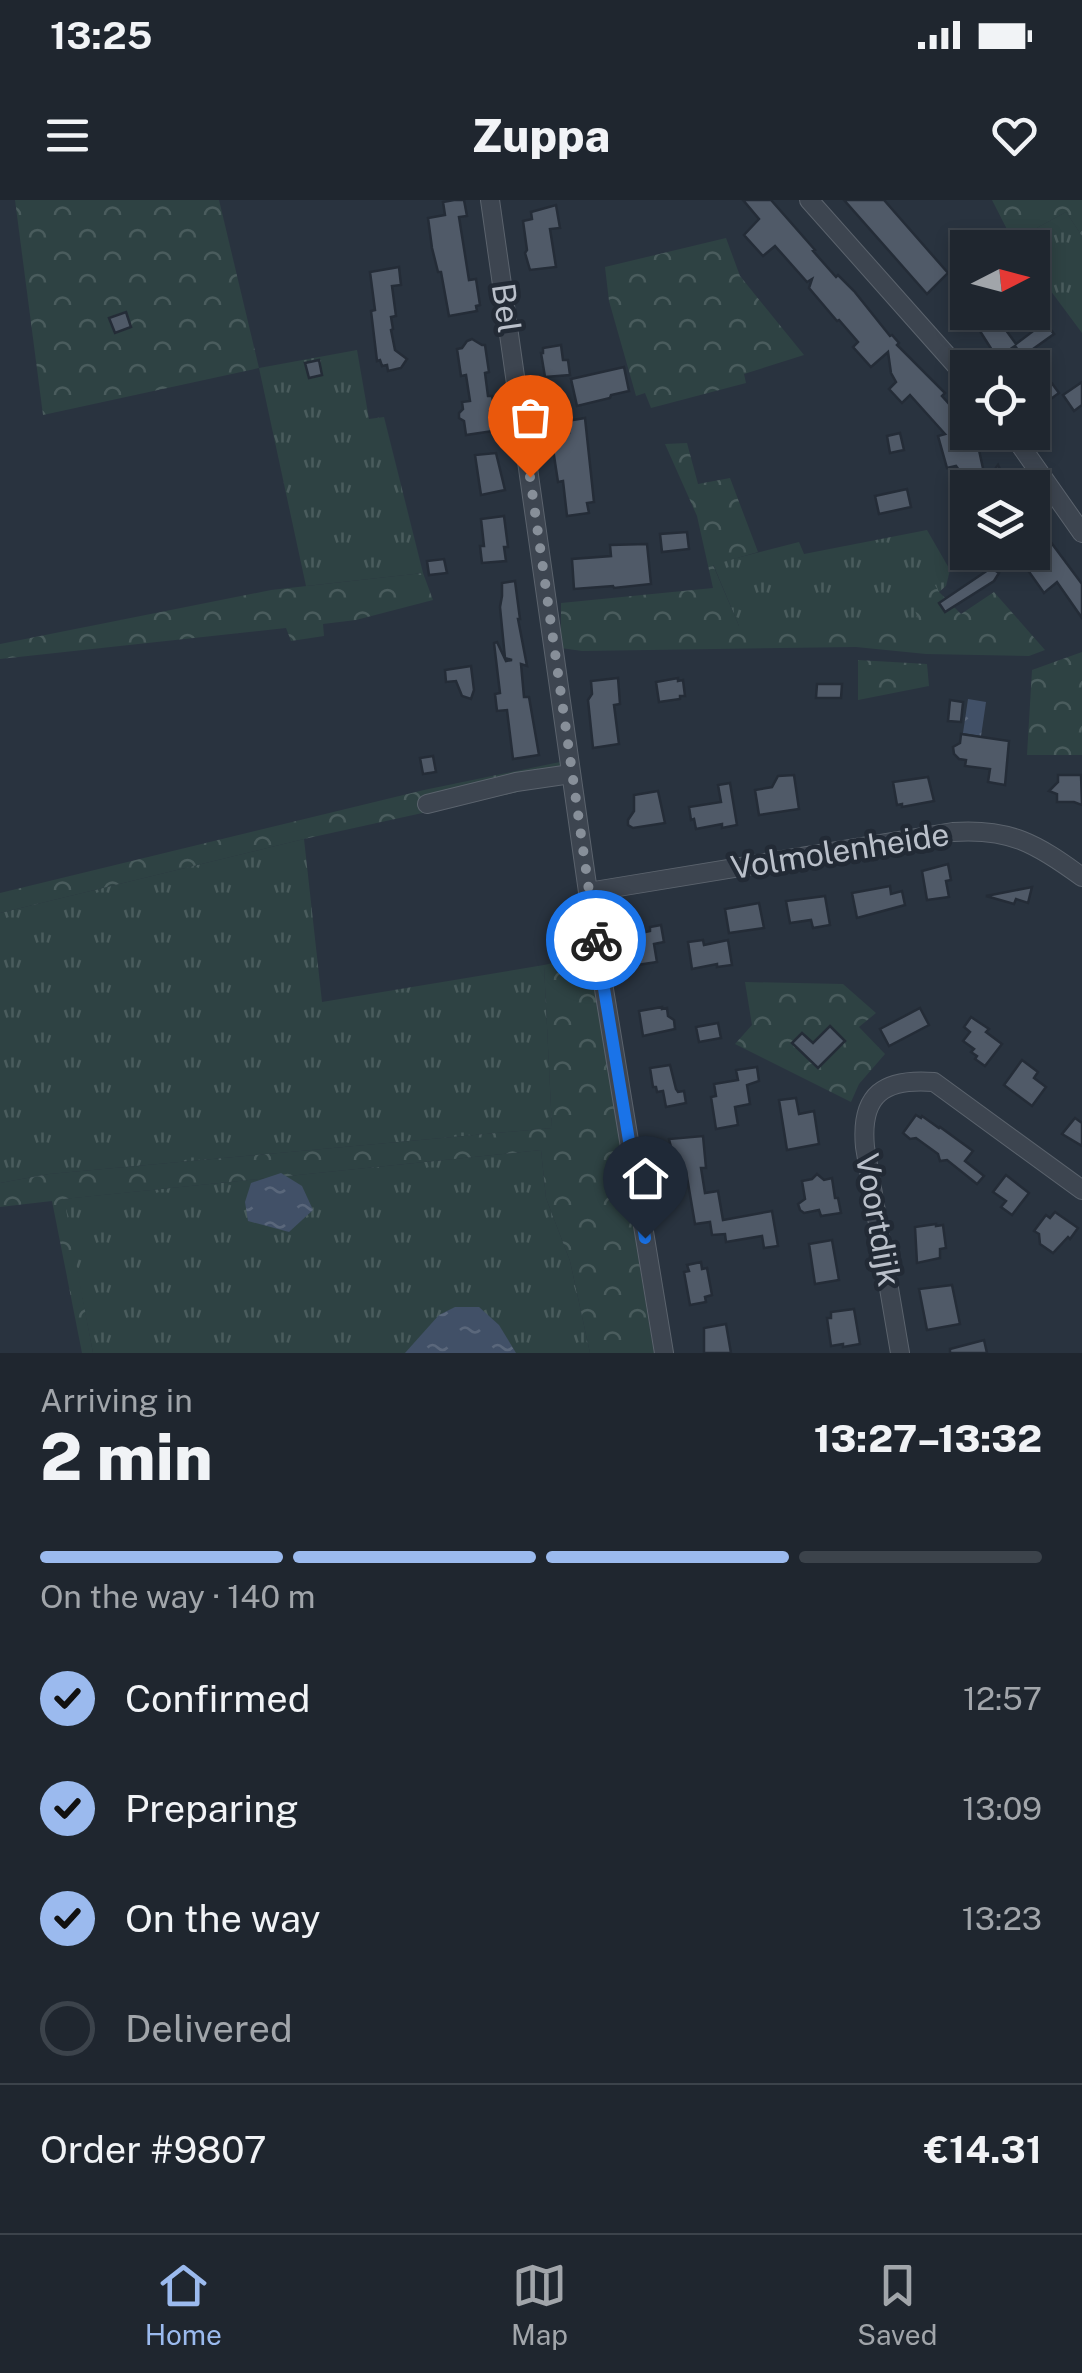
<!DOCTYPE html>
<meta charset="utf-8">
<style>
:root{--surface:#1f262f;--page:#2c323b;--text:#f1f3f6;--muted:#a1a5aa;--line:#3c434b;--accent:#9bbaee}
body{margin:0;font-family:"Public Sans",sans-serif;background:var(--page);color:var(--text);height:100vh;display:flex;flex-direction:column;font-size:38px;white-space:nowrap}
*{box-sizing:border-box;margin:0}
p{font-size:32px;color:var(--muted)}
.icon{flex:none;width:55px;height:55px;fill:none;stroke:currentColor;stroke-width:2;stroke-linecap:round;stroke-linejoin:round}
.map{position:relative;height:1153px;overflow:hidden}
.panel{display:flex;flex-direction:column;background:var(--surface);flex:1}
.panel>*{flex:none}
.needle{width:65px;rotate:84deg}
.controls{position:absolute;left:950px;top:30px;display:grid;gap:20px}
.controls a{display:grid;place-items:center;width:100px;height:100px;border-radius:0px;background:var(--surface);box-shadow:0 5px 15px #0003,0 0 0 2px var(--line);font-size:50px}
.pin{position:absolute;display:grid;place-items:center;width:85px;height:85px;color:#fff;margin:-102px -42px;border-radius:50% 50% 50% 0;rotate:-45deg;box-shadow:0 0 10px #0007}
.pin .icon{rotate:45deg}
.courier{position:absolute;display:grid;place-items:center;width:100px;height:100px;margin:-50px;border:8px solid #1a73e8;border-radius:50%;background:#fff;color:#222;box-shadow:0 2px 12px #0007}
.headline em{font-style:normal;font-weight:800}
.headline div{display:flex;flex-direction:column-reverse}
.headline{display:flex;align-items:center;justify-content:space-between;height:170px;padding:0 40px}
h1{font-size:65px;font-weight:800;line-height:75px}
.bar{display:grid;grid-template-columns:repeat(4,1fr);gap:15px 10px;align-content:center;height:120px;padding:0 40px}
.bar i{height:12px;border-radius:8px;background:var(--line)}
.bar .current{background:var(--accent)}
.bar p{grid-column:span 4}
.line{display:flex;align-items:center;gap:25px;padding:0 40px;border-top:2px solid var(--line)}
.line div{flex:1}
ol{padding:0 40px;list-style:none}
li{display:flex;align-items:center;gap:30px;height:110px}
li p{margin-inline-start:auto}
li .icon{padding:10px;border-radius:50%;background:var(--accent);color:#111;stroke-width:4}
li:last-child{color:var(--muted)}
li i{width:55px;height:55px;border:5px solid var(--line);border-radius:50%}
.status{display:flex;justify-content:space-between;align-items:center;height:70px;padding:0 50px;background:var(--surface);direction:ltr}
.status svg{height:28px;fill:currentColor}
header{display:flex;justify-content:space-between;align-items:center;height:130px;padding:0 40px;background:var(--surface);font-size:45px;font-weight:800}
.menu{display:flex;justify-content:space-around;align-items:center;height:140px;border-top:2px solid var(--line);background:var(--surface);font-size:28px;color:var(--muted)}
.menu a{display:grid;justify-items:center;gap:5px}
.menu .current{color:var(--accent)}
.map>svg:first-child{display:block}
</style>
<div class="status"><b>13:25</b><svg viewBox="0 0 49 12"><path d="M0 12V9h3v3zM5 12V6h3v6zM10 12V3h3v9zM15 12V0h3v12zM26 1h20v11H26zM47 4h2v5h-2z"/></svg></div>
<header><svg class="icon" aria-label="menu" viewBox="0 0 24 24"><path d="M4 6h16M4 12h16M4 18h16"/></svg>Zuppa<svg class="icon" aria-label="heart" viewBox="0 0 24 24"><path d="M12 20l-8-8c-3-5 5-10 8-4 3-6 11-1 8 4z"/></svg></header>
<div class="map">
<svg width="1082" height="1153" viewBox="0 0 1082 1153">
<defs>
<pattern id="grass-tufts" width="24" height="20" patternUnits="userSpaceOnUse" patternTransform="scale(2.5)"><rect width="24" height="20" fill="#2e4243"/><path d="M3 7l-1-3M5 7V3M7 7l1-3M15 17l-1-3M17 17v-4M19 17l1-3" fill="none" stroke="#4a5c5d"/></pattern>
<pattern id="forest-crowns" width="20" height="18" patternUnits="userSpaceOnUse" patternTransform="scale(2.5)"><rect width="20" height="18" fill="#2e4243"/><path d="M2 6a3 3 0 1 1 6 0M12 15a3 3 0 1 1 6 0" fill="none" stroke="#4a5c5d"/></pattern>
<pattern id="water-ripples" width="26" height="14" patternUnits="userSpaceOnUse" patternTransform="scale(2.5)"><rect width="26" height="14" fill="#415067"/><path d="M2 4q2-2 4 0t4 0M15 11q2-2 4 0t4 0" fill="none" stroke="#5a677b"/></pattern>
</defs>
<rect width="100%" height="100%" fill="#29333f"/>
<!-- grass -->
<g fill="url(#grass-tufts)">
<path d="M 1066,12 L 1082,36 L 1082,133 L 1033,67 L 1032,48 L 1018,47 L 1013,41 Z"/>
<path d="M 357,150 L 369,219 L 384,217 L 423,373 L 306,386 L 259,168 Z"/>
<path d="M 927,330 L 950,370 L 946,386 L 939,392 L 922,426 L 739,426 L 713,364 L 799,342 L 804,354 Z"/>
<path d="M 304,639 L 322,802 L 544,765 L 552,928 L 49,974 L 0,983 L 0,713 Z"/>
<path d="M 541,950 L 546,998 L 570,1061 L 590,1153 L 93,1153 L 63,999 Z"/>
</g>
<!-- forest -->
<g fill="url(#forest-crowns)">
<path d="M 15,0 L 219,0 L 259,168 L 43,215 Z"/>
<path d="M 992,0 L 1082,0 L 1082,36 L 1066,12 L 1013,41 Z"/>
<path d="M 726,38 L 740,76 L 804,155 L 744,174 L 746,183 L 651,208 L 645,193 L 636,196 L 609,101 L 605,67 Z"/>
<path d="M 687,243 L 698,284 L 730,278 L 758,352 L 713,365 L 739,426 L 921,426 L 909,395 L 932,380 L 939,392 L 961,414 L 994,392 L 1045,450 L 1029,456 L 926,454 L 856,447 L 582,451 L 561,448 L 561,403 L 713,388 L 697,316 L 665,244 Z"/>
<path d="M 423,373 L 433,400 L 356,420 L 323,424 L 324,436 L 291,441 L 286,428 L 0,459 L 0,444 L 271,390 Z"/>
<path d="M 1082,452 L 1082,555 L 1027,555 L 1032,470 Z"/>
<path d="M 858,460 L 927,464 L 929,486 L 858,500 Z"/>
<path d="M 560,562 L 563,582 L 304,639 L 0,713 L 0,693 L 424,590 Z"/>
<path d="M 589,755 L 654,1153 L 590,1153 L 570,1061 L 546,998 L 541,950 L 64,999 L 93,1153 L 82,1153 L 52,1001 L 0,1007 L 0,983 L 49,974 L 552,928 L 544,765 Z"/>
<path d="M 745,782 L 843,784 L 876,813 L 859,827 L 885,854 L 859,884 L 851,902 L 735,844 L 752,825 Z"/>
</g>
<!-- water -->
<g fill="url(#water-ripples)">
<path d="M 968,499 L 986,502 L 981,536 L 963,533 Z"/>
<path d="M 281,973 L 302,986 L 313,1010 L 289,1032 L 248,1021 L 245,1002 L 251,983 Z"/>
<path d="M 455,1107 L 479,1107 L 499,1125 L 516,1153 L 405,1153 L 439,1115 Z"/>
</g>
<!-- building -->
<g fill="#505a68" stroke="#242c37" stroke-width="2.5">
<path d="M 454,0 L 464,0 L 467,16 L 459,17 L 469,80 L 476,79 L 480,105 L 476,106 L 477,111 L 449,116 L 441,72 L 438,72 L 432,48 L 428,18 L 445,15 L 443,2 Z"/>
<path d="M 743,0 L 771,0 L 815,50 L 813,51 L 836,77 L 838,75 L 854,91 L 890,136 L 892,135 L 899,143 L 897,145 L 945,193 L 942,196 L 959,215 L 962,212 L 968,218 L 968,232 L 975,232 L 986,282 L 998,265 L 1009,288 L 972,288 L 956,266 L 947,268 L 938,236 L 945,234 L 910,195 L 902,203 L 889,189 L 896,182 L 891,173 L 888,152 L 871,167 L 853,147 L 858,142 L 839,120 L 837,121 L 809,88 L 812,79 L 807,82 L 775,46 L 763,56 L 744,35 L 759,19 Z"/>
<path d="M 844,0 L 884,0 L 948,73 L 927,94 Z"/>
<path d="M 556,5 L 560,28 L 550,29 L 556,67 L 530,70 L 525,53 L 527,50 L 523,21 L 532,19 L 531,12 Z"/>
<path d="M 399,67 L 401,85 L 392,86 L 396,116 L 391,117 L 393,129 L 391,130 L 395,150 L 407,159 L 401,168 L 388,171 L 387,165 L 382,166 L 380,160 L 377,161 L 371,111 L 375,110 L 370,72 Z"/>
<path d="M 126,112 L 131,127 L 115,133 L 109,118 Z"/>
<path d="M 995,115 L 1016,144 L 1045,122 L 1054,134 L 1026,154 L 1021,154 L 1015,146 L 997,158 L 978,128 Z"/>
<path d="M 472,139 L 482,145 L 485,145 L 489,172 L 485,173 L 488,196 L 492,196 L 495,210 L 490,211 L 493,231 L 466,235 L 464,221 L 459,218 L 459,213 L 463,209 L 462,202 L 470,201 L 466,175 L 461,176 L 457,149 L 462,148 L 467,141 Z"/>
<path d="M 561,145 L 563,160 L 568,160 L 570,175 L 545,177 L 541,153 L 543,153 L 543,148 Z"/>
<path d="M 319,160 L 322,175 L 309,178 L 305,163 Z"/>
<path d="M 1032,165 L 1041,177 L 1045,174 L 1059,193 L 1041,206 L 1032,195 Z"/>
<path d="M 624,167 L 629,191 L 611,195 L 610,198 L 577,206 L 571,179 Z"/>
<path d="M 1082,182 L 1082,205 L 1074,211 L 1063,195 Z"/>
<path d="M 585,218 L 594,302 L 587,303 L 589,313 L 567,316 L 563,281 L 558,282 L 551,236 L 569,233 L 567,221 Z"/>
<path d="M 900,233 L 904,250 L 890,253 L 887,236 Z"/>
<path d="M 496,253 L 505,290 L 481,295 L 475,255 Z"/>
<path d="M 907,289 L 911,307 L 879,314 L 875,296 Z"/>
<path d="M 1032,307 L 1050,335 L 1047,337 L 1082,384 L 1082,418 L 1057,382 L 1044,393 L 1015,352 L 1032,352 Z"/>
<path d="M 504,316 L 508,347 L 504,347 L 506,361 L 482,363 L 480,346 L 484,346 L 481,319 Z"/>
<path d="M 687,332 L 689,349 L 662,352 L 660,334 Z"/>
<path d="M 647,344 L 651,384 L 614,388 L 613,386 L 574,389 L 572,359 L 611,356 L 610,345 Z"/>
<path d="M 444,359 L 447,373 L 429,375 L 427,361 Z"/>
<path d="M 991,368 L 999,373 L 994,381 L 945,412 L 939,403 Z"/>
<path d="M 515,381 L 520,419 L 518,419 L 527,466 L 521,464 L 524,497 L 529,497 L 539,555 L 513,559 L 507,510 L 497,511 L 495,494 L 500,493 L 494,443 L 497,442 L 506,461 L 512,460 L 505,458 L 500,407 L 502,396 L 502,383 Z"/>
<path d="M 471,466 L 474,490 L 471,499 L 462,496 L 456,481 L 446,482 L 445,470 Z"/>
<path d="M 618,478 L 620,504 L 614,505 L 619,544 L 593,548 L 588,500 L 592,494 L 591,481 Z"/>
<path d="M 678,478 L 678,481 L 683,480 L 685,496 L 680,496 L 680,499 L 659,502 L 656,482 Z"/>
<path d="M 817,484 L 842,484 L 841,498 L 816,498 Z"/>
<path d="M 950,500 L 963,502 L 961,522 L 948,521 Z"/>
<path d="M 961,534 L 1009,541 L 1005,585 L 988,582 L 990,569 L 965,566 L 966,560 L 959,559 L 954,554 L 953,547 L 960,543 Z"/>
<path d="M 433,556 L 436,572 L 423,574 L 420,558 Z"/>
<path d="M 794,575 L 799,609 L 759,615 L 755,590 L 772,587 L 778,576 Z"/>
<path d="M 1058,575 L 1081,575 L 1082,605 L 1074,602 L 1057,602 L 1057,594 L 1049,591 L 1058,582 Z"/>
<path d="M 928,577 L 934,601 L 902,607 L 902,604 L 897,605 L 893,582 Z"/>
<path d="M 730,583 L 737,625 L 722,628 L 722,624 L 696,629 L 694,619 L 691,620 L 689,607 L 721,602 L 718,585 Z"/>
<path d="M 658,591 L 665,623 L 633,628 L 628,625 L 628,620 L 634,611 L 634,595 Z"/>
<path d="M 948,664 L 951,680 L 946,681 L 949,697 L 927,700 L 922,671 Z"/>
<path d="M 890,686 L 891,694 L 902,691 L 905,705 L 857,718 L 852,693 Z"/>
<path d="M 1032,687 L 1028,703 L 1016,699 L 1014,704 L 986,696 Z"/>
<path d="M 825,696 L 830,725 L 813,728 L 811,720 L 790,723 L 786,701 Z"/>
<path d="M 759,703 L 764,728 L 729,733 L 725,709 Z"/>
<path d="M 661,725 L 664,742 L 654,744 L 657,762 L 637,765 L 632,735 L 650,731 L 650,727 Z"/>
<path d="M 703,740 L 704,745 L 728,740 L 732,765 L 717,767 L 717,764 L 692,769 L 688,742 Z"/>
<path d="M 662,807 L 662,809 L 667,808 L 668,816 L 674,820 L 675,829 L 643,836 L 639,811 Z"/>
<path d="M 920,808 L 929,825 L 889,846 L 880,829 Z"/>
<path d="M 971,817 L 989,829 L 986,832 L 1002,844 L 985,866 L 975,859 L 977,856 L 971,852 L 974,849 L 963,841 L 970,832 L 964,827 Z"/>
<path d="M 718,823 L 721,838 L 699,842 L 696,827 Z"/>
<path d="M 830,826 L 845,841 L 818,868 L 792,843 L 802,833 L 813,843 Z"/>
<path d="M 1022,860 L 1038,872 L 1034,878 L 1046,887 L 1032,906 L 1004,885 Z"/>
<path d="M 670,865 L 676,889 L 678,892 L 684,891 L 686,903 L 666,907 L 663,891 L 657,892 L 656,887 L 653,887 L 650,868 Z"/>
<path d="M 757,867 L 759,881 L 747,885 L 750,904 L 735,907 L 738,925 L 716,929 L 711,897 L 716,896 L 714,884 L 738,880 L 736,870 Z"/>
<path d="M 796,898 L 799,914 L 814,911 L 819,944 L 787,950 L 779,900 Z"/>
<path d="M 916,915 L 921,918 L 922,916 L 939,928 L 940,927 L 973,951 L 965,961 L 984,976 L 977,984 L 947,960 L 940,961 L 938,954 L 916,938 L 910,939 L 903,933 Z"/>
<path d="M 1075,918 L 1082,923 L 1082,946 L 1062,934 Z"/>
<path d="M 703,936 L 706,968 L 701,968 L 705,993 L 718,991 L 723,1020 L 772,1011 L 778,1046 L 764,1048 L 762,1036 L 726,1042 L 725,1034 L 712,1035 L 710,1022 L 695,1024 L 686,971 L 677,972 L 669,939 Z"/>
<path d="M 817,974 L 824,980 L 832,978 L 835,998 L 838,998 L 841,1013 L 821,1016 L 819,1010 L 804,1013 L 800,1010 L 798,1004 L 805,999 L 802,981 L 812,979 Z"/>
<path d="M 1006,975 L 1029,993 L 1012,1015 L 1001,1007 L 1006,1001 L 993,992 Z"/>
<path d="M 1055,1012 L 1078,1028 L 1070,1039 L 1068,1037 L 1053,1053 L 1040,1044 L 1039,1034 L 1034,1031 L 1046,1015 L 1050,1018 Z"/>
<path d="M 936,1024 L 936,1026 L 943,1025 L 946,1048 L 940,1049 L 940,1058 L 917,1063 L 915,1027 Z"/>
<path d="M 832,1040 L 839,1080 L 815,1084 L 809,1044 Z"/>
<path d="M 701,1062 L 702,1069 L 707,1068 L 712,1095 L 705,1097 L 706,1102 L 690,1105 L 684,1072 L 689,1071 L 687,1065 Z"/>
<path d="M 952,1085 L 960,1124 L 927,1130 L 919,1089 Z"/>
<path d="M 854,1109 L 860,1144 L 843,1147 L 843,1144 L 831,1146 L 827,1118 L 831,1118 L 831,1112 Z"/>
<path d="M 726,1124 L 731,1153 L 704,1153 L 704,1128 Z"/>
<path d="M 984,1140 L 987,1153 L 950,1153 L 950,1149 Z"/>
</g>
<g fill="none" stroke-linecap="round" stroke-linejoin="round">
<defs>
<g id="minor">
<path d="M 490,0 L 588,692 L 664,1153"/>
<path d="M 809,0 L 968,179"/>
<path d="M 1011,232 L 1082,333"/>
<path d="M 427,604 L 516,582 L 571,574"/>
<path d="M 588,692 L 953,632 C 1010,628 1037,644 1082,677"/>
<path d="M 900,1153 L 865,947 C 860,894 884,878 934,882 L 1082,990"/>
</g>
</defs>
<!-- minor casing -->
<use href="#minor" stroke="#5b636d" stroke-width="20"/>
<!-- minor -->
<use href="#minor" stroke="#3d4550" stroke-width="18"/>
</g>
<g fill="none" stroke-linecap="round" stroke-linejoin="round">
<!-- done -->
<path stroke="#878f99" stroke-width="10" stroke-dasharray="0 18" d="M 530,277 L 596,740"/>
<!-- route -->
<path stroke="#1a73e8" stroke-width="12" d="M 596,740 L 645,1038"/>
</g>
<g text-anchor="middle" stroke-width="9" stroke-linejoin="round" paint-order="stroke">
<!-- street labels -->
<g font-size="32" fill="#bac0ca" stroke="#222a35">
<text transform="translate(506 108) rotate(82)" y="11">Bel</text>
<text transform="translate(840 651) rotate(-9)" y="11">Volmolenheide</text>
<text transform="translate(878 1020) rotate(80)" y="11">Voortdijk</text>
</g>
</g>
</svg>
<div class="controls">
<a><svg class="needle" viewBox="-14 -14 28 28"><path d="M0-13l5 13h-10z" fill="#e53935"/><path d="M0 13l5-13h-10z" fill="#a1a5aa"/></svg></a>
<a><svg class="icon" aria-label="locate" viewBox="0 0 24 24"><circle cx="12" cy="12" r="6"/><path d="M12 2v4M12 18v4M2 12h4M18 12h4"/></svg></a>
<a><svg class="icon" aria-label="layers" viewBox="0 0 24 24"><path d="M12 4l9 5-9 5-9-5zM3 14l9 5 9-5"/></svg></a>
</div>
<div class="pin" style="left:530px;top:277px;background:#ea580c"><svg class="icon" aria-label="bag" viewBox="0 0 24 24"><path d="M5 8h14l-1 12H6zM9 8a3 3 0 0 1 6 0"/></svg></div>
<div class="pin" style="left:645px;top:1038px;background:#1f2937"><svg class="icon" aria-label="home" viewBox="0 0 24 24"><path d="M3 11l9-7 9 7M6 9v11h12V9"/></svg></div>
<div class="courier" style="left:596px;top:740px"><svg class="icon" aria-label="bike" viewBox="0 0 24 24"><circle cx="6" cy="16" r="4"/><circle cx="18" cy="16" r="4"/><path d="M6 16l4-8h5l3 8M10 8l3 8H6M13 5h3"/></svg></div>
</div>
<section class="panel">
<div class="headline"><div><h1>2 min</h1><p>Arriving in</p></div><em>13:27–13:32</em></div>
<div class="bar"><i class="current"></i><i class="current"></i><i class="current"></i><i></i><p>On the way · 140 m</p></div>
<ol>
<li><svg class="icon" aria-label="check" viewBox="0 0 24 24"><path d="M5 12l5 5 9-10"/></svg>Confirmed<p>12:57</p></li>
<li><svg class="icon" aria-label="check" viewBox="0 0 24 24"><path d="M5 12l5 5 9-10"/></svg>Preparing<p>13:09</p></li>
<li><svg class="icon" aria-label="check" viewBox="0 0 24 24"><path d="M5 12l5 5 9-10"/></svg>On the way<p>13:23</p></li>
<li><i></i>Delivered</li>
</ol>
<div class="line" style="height:130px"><div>Order #9807</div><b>€14.31</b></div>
</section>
<nav class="menu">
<a class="current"><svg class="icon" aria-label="home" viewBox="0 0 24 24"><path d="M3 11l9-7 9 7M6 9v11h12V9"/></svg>Home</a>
<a><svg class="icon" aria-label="map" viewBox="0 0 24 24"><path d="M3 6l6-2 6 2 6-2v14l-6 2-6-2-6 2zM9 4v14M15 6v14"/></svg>Map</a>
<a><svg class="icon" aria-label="saved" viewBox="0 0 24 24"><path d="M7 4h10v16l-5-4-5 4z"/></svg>Saved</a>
</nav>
